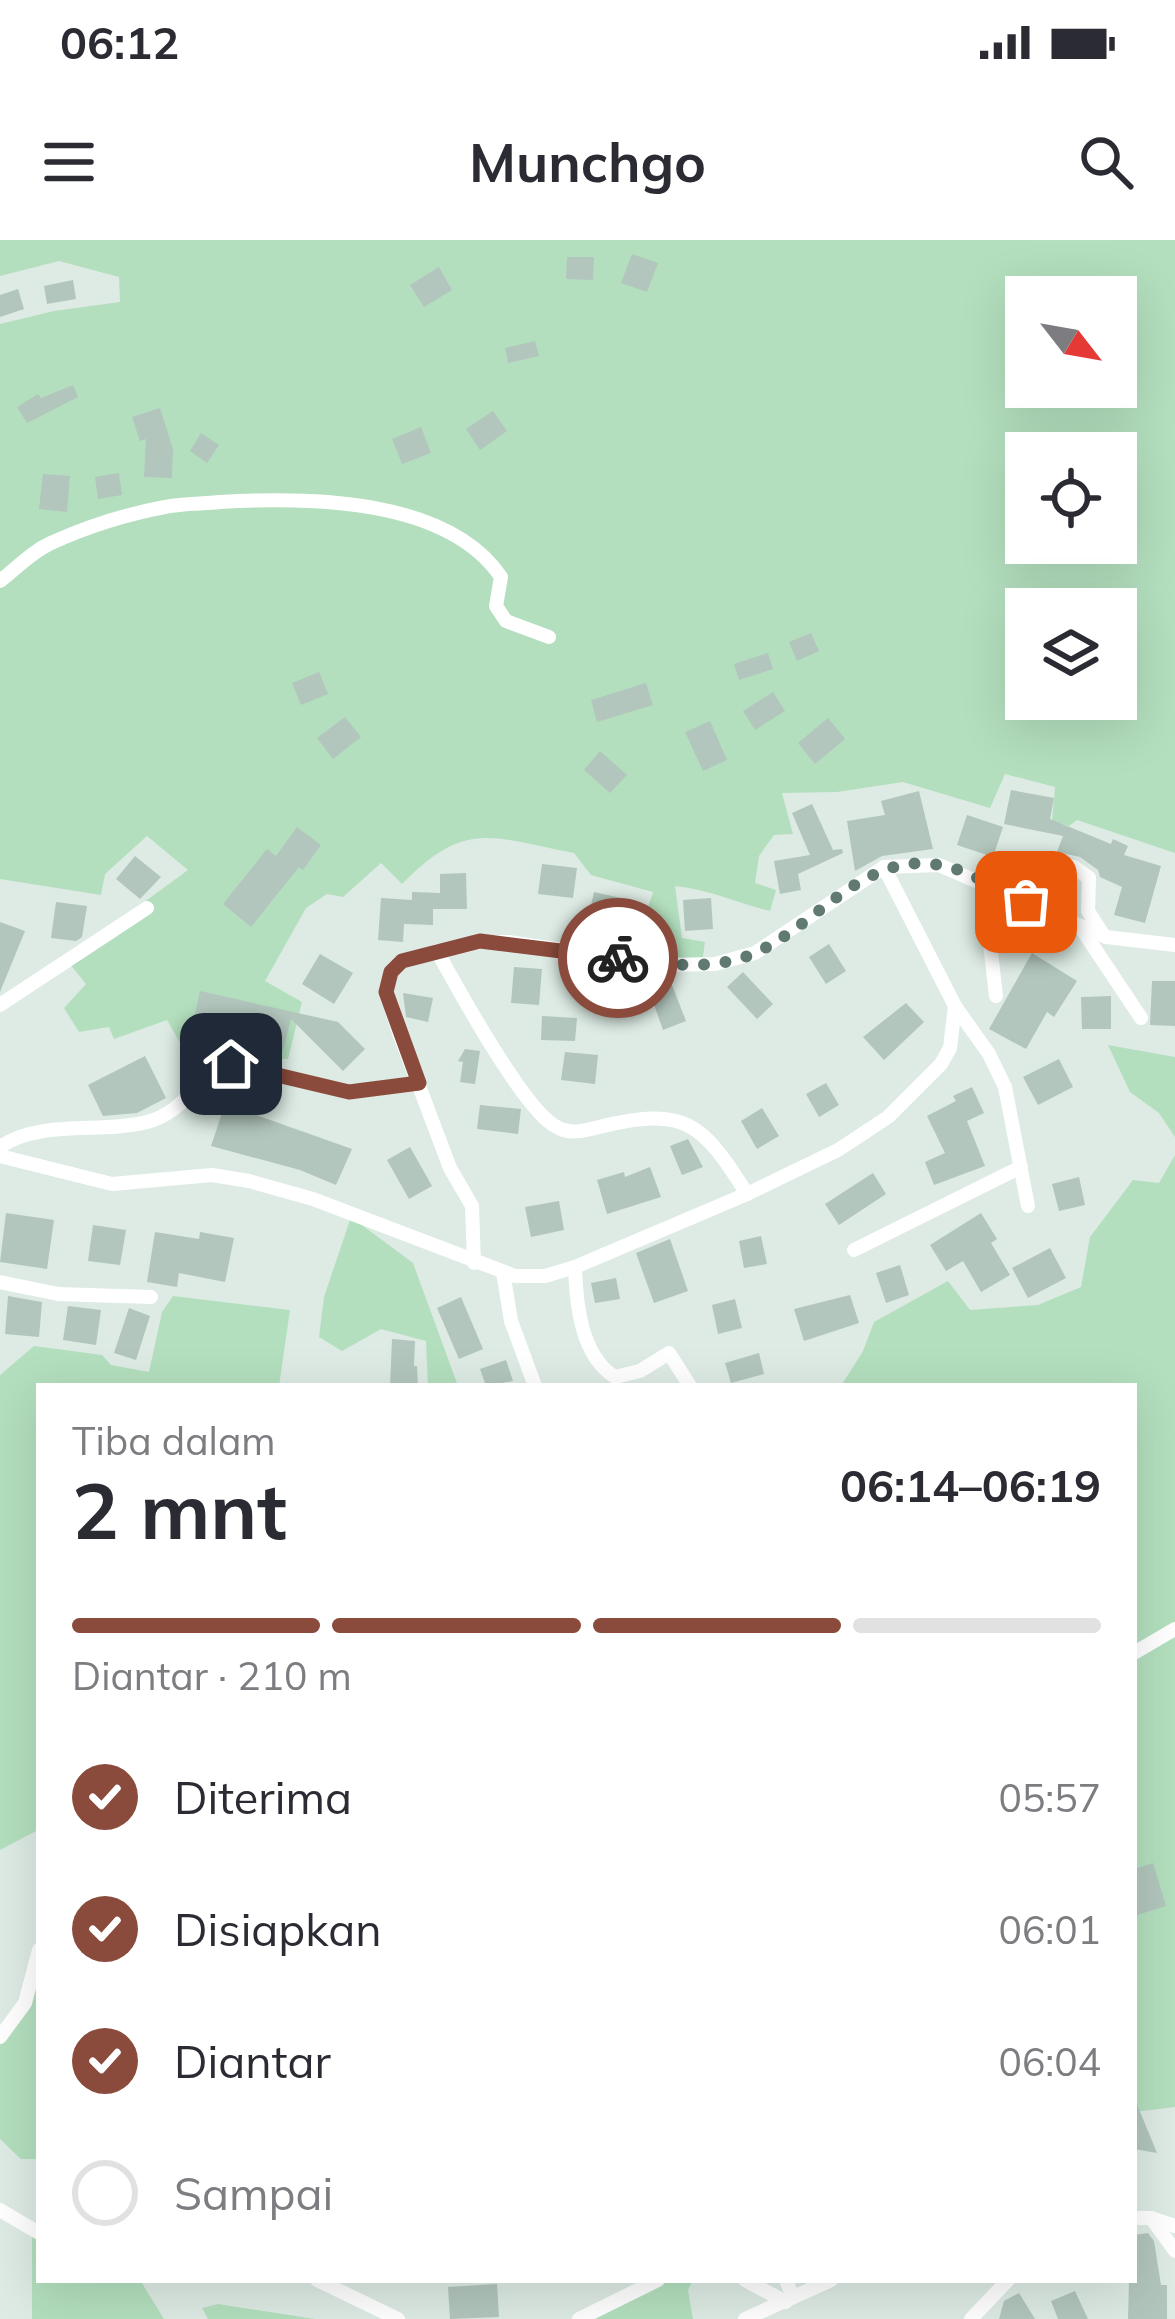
<!DOCTYPE html>
<html lang="id">
<meta charset="utf-8">
<style>
:root{--surface:#fff;--page:#f7f7f7;--text:#2b2b33;--muted:#7c7c81;--line:#e1e1e2;--accent:#8a4a3c}
body{margin:0;font-family:Mulish,sans-serif;background:var(--page);color:var(--text);height:100vh;display:flex;flex-direction:column;font-size:45px;white-space:nowrap}
*{box-sizing:border-box;margin:0}
p{font-size:39px;color:var(--muted)}
.icon{flex:none;width:66px;height:66px;fill:none;stroke:currentColor;stroke-width:2;stroke-linecap:round;stroke-linejoin:round}
.map{position:relative;flex:1;overflow:hidden}
.side{position:absolute;left:36px;top:1143px;width:1101px;height:900px;display:flex;flex-direction:column;background:var(--surface);border-radius:0px;box-shadow:0 12px 48px #0002}
.side>*{flex:none}
.needle{width:78px;rotate:121deg}
.fabs{position:absolute;left:1005px;top:36px;display:grid;gap:24px}
.fabs a{display:grid;place-items:center;width:132px;height:132px;border-radius:0px;background:var(--surface);box-shadow:0 12px 48px #0002;font-size:60px}
.pin{position:absolute;display:grid;place-items:center;width:102px;height:102px;color:#fff;margin:-51px;border-radius:24px;box-shadow:0 6px 18px #0006}
.courier{position:absolute;display:grid;place-items:center;width:120px;height:120px;margin:-60px;border:9px solid #8a4a3c;border-radius:50%;background:#fff;color:#222;box-shadow:0 3px 15px #0007}
.overview em{font-style:normal;font-weight:700}
.overview div{display:flex;flex-direction:column-reverse}
.overview{display:flex;align-items:center;justify-content:space-between;height:204px;padding:0 36px}
h1{font-size:78px;font-weight:700;line-height:90px}
.bar{display:grid;grid-template-columns:repeat(4,1fr);gap:18px 12px;align-content:center;height:144px;padding:0 36px}
.bar i{height:15px;border-radius:9px;background:var(--line)}
.bar .current{background:var(--accent)}
.bar p{grid-column:span 4}
ol{padding:0 36px;list-style:none}
li{display:flex;align-items:center;gap:36px;height:132px}
li p{margin-inline-start:auto}
li .icon{padding:12px;border-radius:50%;background:var(--accent);color:#fff;stroke-width:4}
li:last-child{color:var(--muted)}
li i{width:66px;height:66px;border:6px solid var(--line);border-radius:50%}
.status{display:flex;justify-content:space-between;align-items:center;height:84px;padding:0 60px;background:var(--surface);direction:ltr}
.status svg{height:33px;fill:currentColor}
header{display:flex;justify-content:space-between;align-items:center;height:156px;padding:0 36px;background:var(--surface);font-size:54px;font-weight:700}
.map>svg:first-child{display:block}
</style>
<div class="status"><b>06:12</b><svg viewBox="0 0 49 12"><path d="M0 12V9h3v3zM5 12V6h3v6zM10 12V3h3v9zM15 12V0h3v12zM26 1h20v11H26zM47 4h2v5h-2z"/></svg></div>
<header><svg class="icon" aria-label="menu" viewBox="0 0 24 24"><path d="M4 6h16M4 12h16M4 18h16"/></svg>Munchgo<svg class="icon" aria-label="search" viewBox="0 0 24 24"><circle cx="10" cy="10" r="6"/><path d="M15 15l6 6"/></svg></header>
<div class="map">
<svg width="1175" height="2079" viewBox="0 0 1175 2079">
<rect width="100%" height="100%" fill="#ddebe4"/>
<!-- green -->
<g fill="#b3dfbe" fill-rule="evenodd">
<path d="M 0,0 L 1175,0 L 1175,613 L 1077,580 L 1069,586 L 1052,581 L 1055,547 L 1005,534 L 990,568 L 903,542 L 837,552 L 782,553 L 793,594 L 774,595 L 759,616 L 755,643 L 776,650 L 770,671 C 737,663 708,649 675,646 L 682,698 L 705,702 L 702,723 L 673,716 L 644,718 L 635,706 L 653,652 L 591,635 L 574,613 C 493,598 466,578 402,644 L 381,623 L 343,657 L 327,654 L 306,668 L 265,741 L 302,762 L 288,819 L 187,815 L 167,780 L 114,799 L 109,787 L 79,792 L 64,768 L 86,744 L 69,723 L 117,682 L 188,630 L 147,596 L 105,634 L 101,655 L 0,639 L 0,84 L 54,71 L 120,62 L 119,37 L 59,21 L 0,36 ZM 1026,57 L 1116,57 L 1116,147 L 1026,147 ZM 1026,213 L 1116,213 L 1116,303 L 1026,303 ZM 1026,369 L 1116,369 L 1116,459 L 1026,459 Z"/>
<path d="M 1108,805 L 1175,817 L 1175,897 L 1159,873 L 1130,852 Z"/>
<path d="M 1175,915 L 1175,1867 L 1134,1872 L 1134,1146 L 841,1146 L 863,1111 L 874,1082 L 948,1041 L 970,1070 L 1038,1065 L 1081,1047 L 1090,997 L 1133,940 L 1159,943 Z"/>
<path d="M 351,977 L 413,1023 L 458,1146 L 428,1146 L 426,1101 L 381,1089 L 342,1111 L 319,1097 L 324,1057 Z"/>
<path d="M 173,1056 L 290,1070 L 279,1146 L 39,1146 L 38,1590 L 0,1610 L 0,1135 L 34,1106 L 102,1115 L 111,1125 L 149,1132 L 162,1072 Z"/>
<path d="M 32,1738 L 39,1738 L 39,1919 L 21,1919 L 0,1899 L 0,1791 Z"/>
<path d="M 39,1993 L 39,2040 L 140,2040 L 164,2079 L 32,2079 L 32,1996 Z"/>
<path d="M 655,2040 L 693,2040 L 688,2050 L 693,2079 L 589,2079 Z"/>
<path d="M 218,2064 L 315,2079 L 208,2079 L 202,2068 Z"/>
</g>
<!-- building -->
<g fill="#b2c6bd">
<path d="M 632,14 L 658,23 L 647,52 L 621,43 Z"/>
<path d="M 567,17 L 594,17 L 593,40 L 566,39 Z"/>
<path d="M 439,27 L 452,50 L 424,67 L 410,45 Z"/>
<path d="M 73,40 L 76,59 L 47,64 L 44,46 Z"/>
<path d="M 18,49 L 24,69 L 0,77 L 0,55 Z"/>
<path d="M 535,101 L 539,116 L 508,123 L 505,108 Z"/>
<path d="M 73,145 L 78,157 L 27,183 L 17,167 L 38,154 L 41,158 Z"/>
<path d="M 160,168 L 173,209 L 172,238 L 144,237 L 146,199 L 140,201 L 132,177 Z"/>
<path d="M 493,171 L 507,191 L 480,210 L 466,189 Z"/>
<path d="M 421,187 L 431,213 L 402,224 L 392,199 Z"/>
<path d="M 201,193 L 219,205 L 207,223 L 190,211 Z"/>
<path d="M 119,233 L 122,255 L 98,259 L 95,237 Z"/>
<path d="M 43,234 L 70,236 L 67,272 L 39,269 Z"/>
<path d="M 811,393 L 819,411 L 797,421 L 789,402 Z"/>
<path d="M 768,413 L 773,429 L 739,440 L 734,424 Z"/>
<path d="M 319,432 L 328,454 L 301,465 L 292,443 Z"/>
<path d="M 646,443 L 653,465 L 597,482 L 591,460 Z"/>
<path d="M 773,452 L 785,471 L 755,490 L 743,471 Z"/>
<path d="M 345,477 L 361,497 L 333,519 L 317,498 Z"/>
<path d="M 828,478 L 845,499 L 815,524 L 798,503 Z"/>
<path d="M 710,481 L 727,520 L 703,531 L 685,492 Z"/>
<path d="M 600,511 L 627,535 L 610,553 L 584,530 Z"/>
<path d="M 1011,550 L 1054,558 L 1050,579 L 1111,604 L 1113,599 L 1128,606 L 1124,615 L 1161,626 L 1145,683 L 1114,675 L 1122,647 L 1100,637 L 1098,630 L 1080,617 L 1057,612 L 1063,596 L 1004,584 Z"/>
<path d="M 919,551 L 933,609 L 882,616 L 855,631 L 847,581 L 885,575 L 881,561 Z"/>
<path d="M 812,564 L 833,610 L 842,609 L 843,613 L 798,634 L 801,650 L 780,654 L 774,621 L 810,615 L 792,573 Z"/>
<path d="M 967,575 L 1003,587 L 993,617 L 957,605 Z"/>
<path d="M 297,587 L 321,605 L 303,630 L 299,627 L 251,687 L 223,664 L 267,609 L 276,616 Z"/>
<path d="M 135,616 L 161,637 L 140,659 L 116,639 Z"/>
<path d="M 542,624 L 577,628 L 573,658 L 538,654 Z"/>
<path d="M 466,633 L 467,669 L 433,669 L 433,685 L 404,684 L 403,702 L 378,700 L 381,658 L 412,660 L 412,652 L 440,653 L 440,634 Z"/>
<path d="M 594,652 L 635,661 L 628,691 L 587,683 Z"/>
<path d="M 711,658 L 713,689 L 685,691 L 683,660 Z"/>
<path d="M 56,662 L 87,666 L 82,697 L 76,701 L 51,698 Z"/>
<path d="M 0,682 L 25,691 L 0,752 Z"/>
<path d="M 829,704 L 846,731 L 826,744 L 809,717 Z"/>
<path d="M 1032,713 L 1077,741 L 1054,777 L 1047,772 L 1026,809 L 989,789 Z"/>
<path d="M 320,714 L 353,733 L 334,764 L 302,744 Z"/>
<path d="M 514,727 L 542,729 L 539,765 L 511,763 Z"/>
<path d="M 743,732 L 773,764 L 757,779 L 727,747 Z"/>
<path d="M 1152,741 L 1175,741 L 1175,786 L 1150,785 Z"/>
<path d="M 672,745 L 686,781 L 663,790 L 650,753 Z"/>
<path d="M 200,751 L 338,782 L 365,809 L 343,831 L 291,779 L 283,810 L 191,793 Z"/>
<path d="M 403,753 L 433,758 L 428,782 L 406,777 Z"/>
<path d="M 1111,756 L 1111,789 L 1082,789 L 1081,757 Z"/>
<path d="M 906,763 L 924,782 L 884,820 L 863,797 Z"/>
<path d="M 542,776 L 577,778 L 575,801 L 541,800 Z"/>
<path d="M 465,809 L 480,811 L 475,844 L 460,842 L 463,822 L 458,821 Z"/>
<path d="M 565,812 L 598,815 L 595,844 L 561,840 Z"/>
<path d="M 145,816 L 166,858 L 137,873 L 103,876 L 88,845 Z"/>
<path d="M 1059,819 L 1073,847 L 1038,865 L 1023,837 Z"/>
<path d="M 826,843 L 839,865 L 819,877 L 806,854 Z"/>
<path d="M 972,847 L 984,873 L 967,881 L 985,926 L 934,945 L 925,922 L 945,913 L 927,876 L 956,861 L 953,856 Z"/>
<path d="M 225,864 L 352,909 L 336,945 L 300,930 L 211,906 Z"/>
<path d="M 480,865 L 521,869 L 518,894 L 477,889 Z"/>
<path d="M 762,868 L 779,896 L 757,909 L 741,881 Z"/>
<path d="M 688,899 L 703,927 L 682,935 L 670,906 Z"/>
<path d="M 410,907 L 432,946 L 409,959 L 387,920 Z"/>
<path d="M 650,927 L 661,957 L 607,974 L 597,940 L 624,932 L 625,937 Z"/>
<path d="M 873,933 L 886,954 L 839,985 L 825,964 Z"/>
<path d="M 1079,937 L 1085,965 L 1059,971 L 1052,944 Z"/>
<path d="M 559,961 L 564,990 L 531,997 L 525,967 Z"/>
<path d="M 6,973 L 54,980 L 47,1029 L 0,1022 Z"/>
<path d="M 981,973 L 997,999 L 991,1003 L 1010,1035 L 981,1052 L 963,1021 L 946,1031 L 930,1005 Z"/>
<path d="M 93,985 L 126,990 L 120,1025 L 88,1021 Z"/>
<path d="M 155,992 L 199,999 L 200,992 L 234,998 L 225,1042 L 179,1033 L 177,1047 L 147,1042 Z"/>
<path d="M 761,996 L 767,1024 L 744,1028 L 739,1001 Z"/>
<path d="M 670,999 L 688,1051 L 654,1063 L 636,1013 Z"/>
<path d="M 1050,1008 L 1066,1038 L 1028,1058 L 1012,1028 Z"/>
<path d="M 900,1025 L 909,1055 L 886,1063 L 876,1033 Z"/>
<path d="M 616,1038 L 620,1059 L 595,1063 L 591,1043 Z"/>
<path d="M 850,1055 L 859,1083 L 804,1101 L 794,1069 Z"/>
<path d="M 8,1056 L 42,1062 L 39,1097 L 5,1094 Z"/>
<path d="M 461,1057 L 483,1109 L 459,1119 L 437,1068 Z"/>
<path d="M 735,1059 L 742,1088 L 718,1094 L 712,1065 Z"/>
<path d="M 68,1066 L 101,1070 L 96,1105 L 63,1100 Z"/>
<path d="M 129,1068 L 150,1076 L 136,1120 L 114,1113 Z"/>
<path d="M 392,1099 L 415,1101 L 414,1126 L 417,1126 L 418,1146 L 390,1146 Z"/>
<path d="M 759,1113 L 764,1134 L 731,1143 L 725,1123 Z"/>
<path d="M 506,1120 L 513,1141 L 486,1146 L 480,1129 Z"/>
<path d="M 1153,1623 L 1166,1666 L 1134,1676 L 1134,1629 Z"/>
<path d="M 1134,1857 L 1157,1913 L 1134,1909 Z"/>
<path d="M 1148,1993 L 1154,2001 L 1161,2045 L 1167,2045 L 1167,2079 L 1128,2079 L 1129,2040 L 1134,2040 L 1134,1995 Z"/>
<path d="M 497,2044 L 499,2077 L 450,2079 L 448,2047 Z"/>
<path d="M 1075,2051 L 1088,2079 L 1058,2079 L 1051,2061 Z"/>
<path d="M 1019,2053 L 1035,2079 L 999,2079 L 1004,2061 Z"/>
</g>
<g fill="none" stroke-linecap="round" stroke-linejoin="round">
<!-- street -->
<g stroke="#fff" stroke-width="14">
<path d="M 0,341 C 17,328 31,312 51,303 C 86,287 127,274 165,267 C 183,263 202,264 220,262 C 306,257 447,257 501,337 L 496,366 L 506,381 L 549,397"/>
<path d="M 884,627 L 939,625 L 1106,697 L 1175,705"/>
<path d="M 983,642 L 996,756"/>
<path d="M 1026,662 L 1042,628 L 1051,622 L 1074,627 L 1089,638 L 1088,671 L 1102,693"/>
<path d="M 1081,688 L 1141,778"/>
<path d="M 437,711 C 458,749 522,867 555,886 C 569,895 584,891 599,887 C 685,866 702,882 747,954"/>
<path d="M 0,765 L 147,668"/>
<path d="M 955,766 L 989,814 L 1005,847 L 1028,966"/>
<path d="M 0,907 C 40,879 101,894 147,882 C 186,872 199,834 231,824 L 349,852 L 419,843"/>
<path d="M 0,916 L 112,944 L 212,935 L 249,941 L 313,959 L 515,1036 L 545,1036 L 575,1027 L 747,954 L 838,910 L 888,877 L 941,824 L 950,808 L 955,766 L 884,627 L 755,713 L 715,724 L 665,725 L 508,702 L 480,702 L 402,721 L 391,732 L 386,752 L 399,793 L 450,928 L 472,966 L 474,1023"/>
<path d="M 854,1010 L 1021,927"/>
<path d="M 575,1027 C 576,1064 581,1116 615,1137 L 640,1131 L 669,1113 L 690,1146"/>
<path d="M 503,1032 L 511,1081 L 535,1146"/>
<path d="M 0,1042 L 58,1054 L 151,1057"/>
<path d="M 1134,1413 L 1175,1389"/>
<path d="M 0,1797 L 25,1763 L 39,1710"/>
<path d="M 0,1970 L 39,1993"/>
<path d="M 1134,1978 L 1151,1978 L 1175,1986"/>
<path d="M 1151,1978 L 1175,2011"/>
<path d="M 317,2040 L 398,2079"/>
<path d="M 745,2040 L 786,2062"/>
<path d="M 786,2040 L 793,2057"/>
<path d="M 579,2079 L 658,2040"/>
<path d="M 745,2079 L 831,2040"/>
<path d="M 971,2079 L 1008,2040"/>
</g>
</g>
<g fill="none" stroke-linecap="round" stroke-linejoin="round">
<!-- done -->
<path stroke="#607971" stroke-width="12" stroke-dasharray="0 21.6" d="M 618,718 C 662,724 712,732 755,713 C 815,686 861,616 932,624 C 965,627 996,649 1026,662"/>
<!-- route -->
<path stroke="#8a4a3c" stroke-width="15" d="M 231,824 L 349,852 L 419,843 L 386,752 L 391,732 L 402,721 L 480,701 L 618,718"/>
</g>
</svg>
<div class="fabs">
<a><svg class="needle" viewBox="-14 -14 28 28"><path d="M0-13l5 13h-10z" fill="#e53935"/><path d="M0 13l5-13h-10z" fill="#7c7c81"/></svg></a>
<a><svg class="icon" aria-label="locate" viewBox="0 0 24 24"><circle cx="12" cy="12" r="6"/><path d="M12 2v4M12 18v4M2 12h4M18 12h4"/></svg></a>
<a><svg class="icon" aria-label="layers" viewBox="0 0 24 24"><path d="M12 4l9 5-9 5-9-5zM3 14l9 5 9-5"/></svg></a>
</div>
<div class="pin" style="left:1026px;top:662px;background:#ea580c"><svg class="icon" aria-label="bag" viewBox="0 0 24 24"><path d="M5 8h14l-1 12H6zM9 8a3 3 0 0 1 6 0"/></svg></div>
<div class="pin" style="left:231px;top:824px;background:#1f2937"><svg class="icon" aria-label="home" viewBox="0 0 24 24"><path d="M3 11l9-7 9 7M6 9v11h12V9"/></svg></div>
<div class="courier" style="left:618px;top:718px"><svg class="icon" aria-label="bike" viewBox="0 0 24 24"><circle cx="6" cy="16" r="4"/><circle cx="18" cy="16" r="4"/><path d="M6 16l4-8h5l3 8M10 8l3 8H6M13 5h3"/></svg></div>
<section class="side">
<div class="overview"><div><h1>2 mnt</h1><p>Tiba dalam</p></div><em>06:14–06:19</em></div>
<div class="bar"><i class="current"></i><i class="current"></i><i class="current"></i><i></i><p>Diantar · 210 m</p></div>
<ol>
<li><svg class="icon" aria-label="check" viewBox="0 0 24 24"><path d="M5 12l5 5 9-10"/></svg>Diterima<p>05:57</p></li>
<li><svg class="icon" aria-label="check" viewBox="0 0 24 24"><path d="M5 12l5 5 9-10"/></svg>Disiapkan<p>06:01</p></li>
<li><svg class="icon" aria-label="check" viewBox="0 0 24 24"><path d="M5 12l5 5 9-10"/></svg>Diantar<p>06:04</p></li>
<li><i></i>Sampai</li>
</ol>
</section>
</div>
